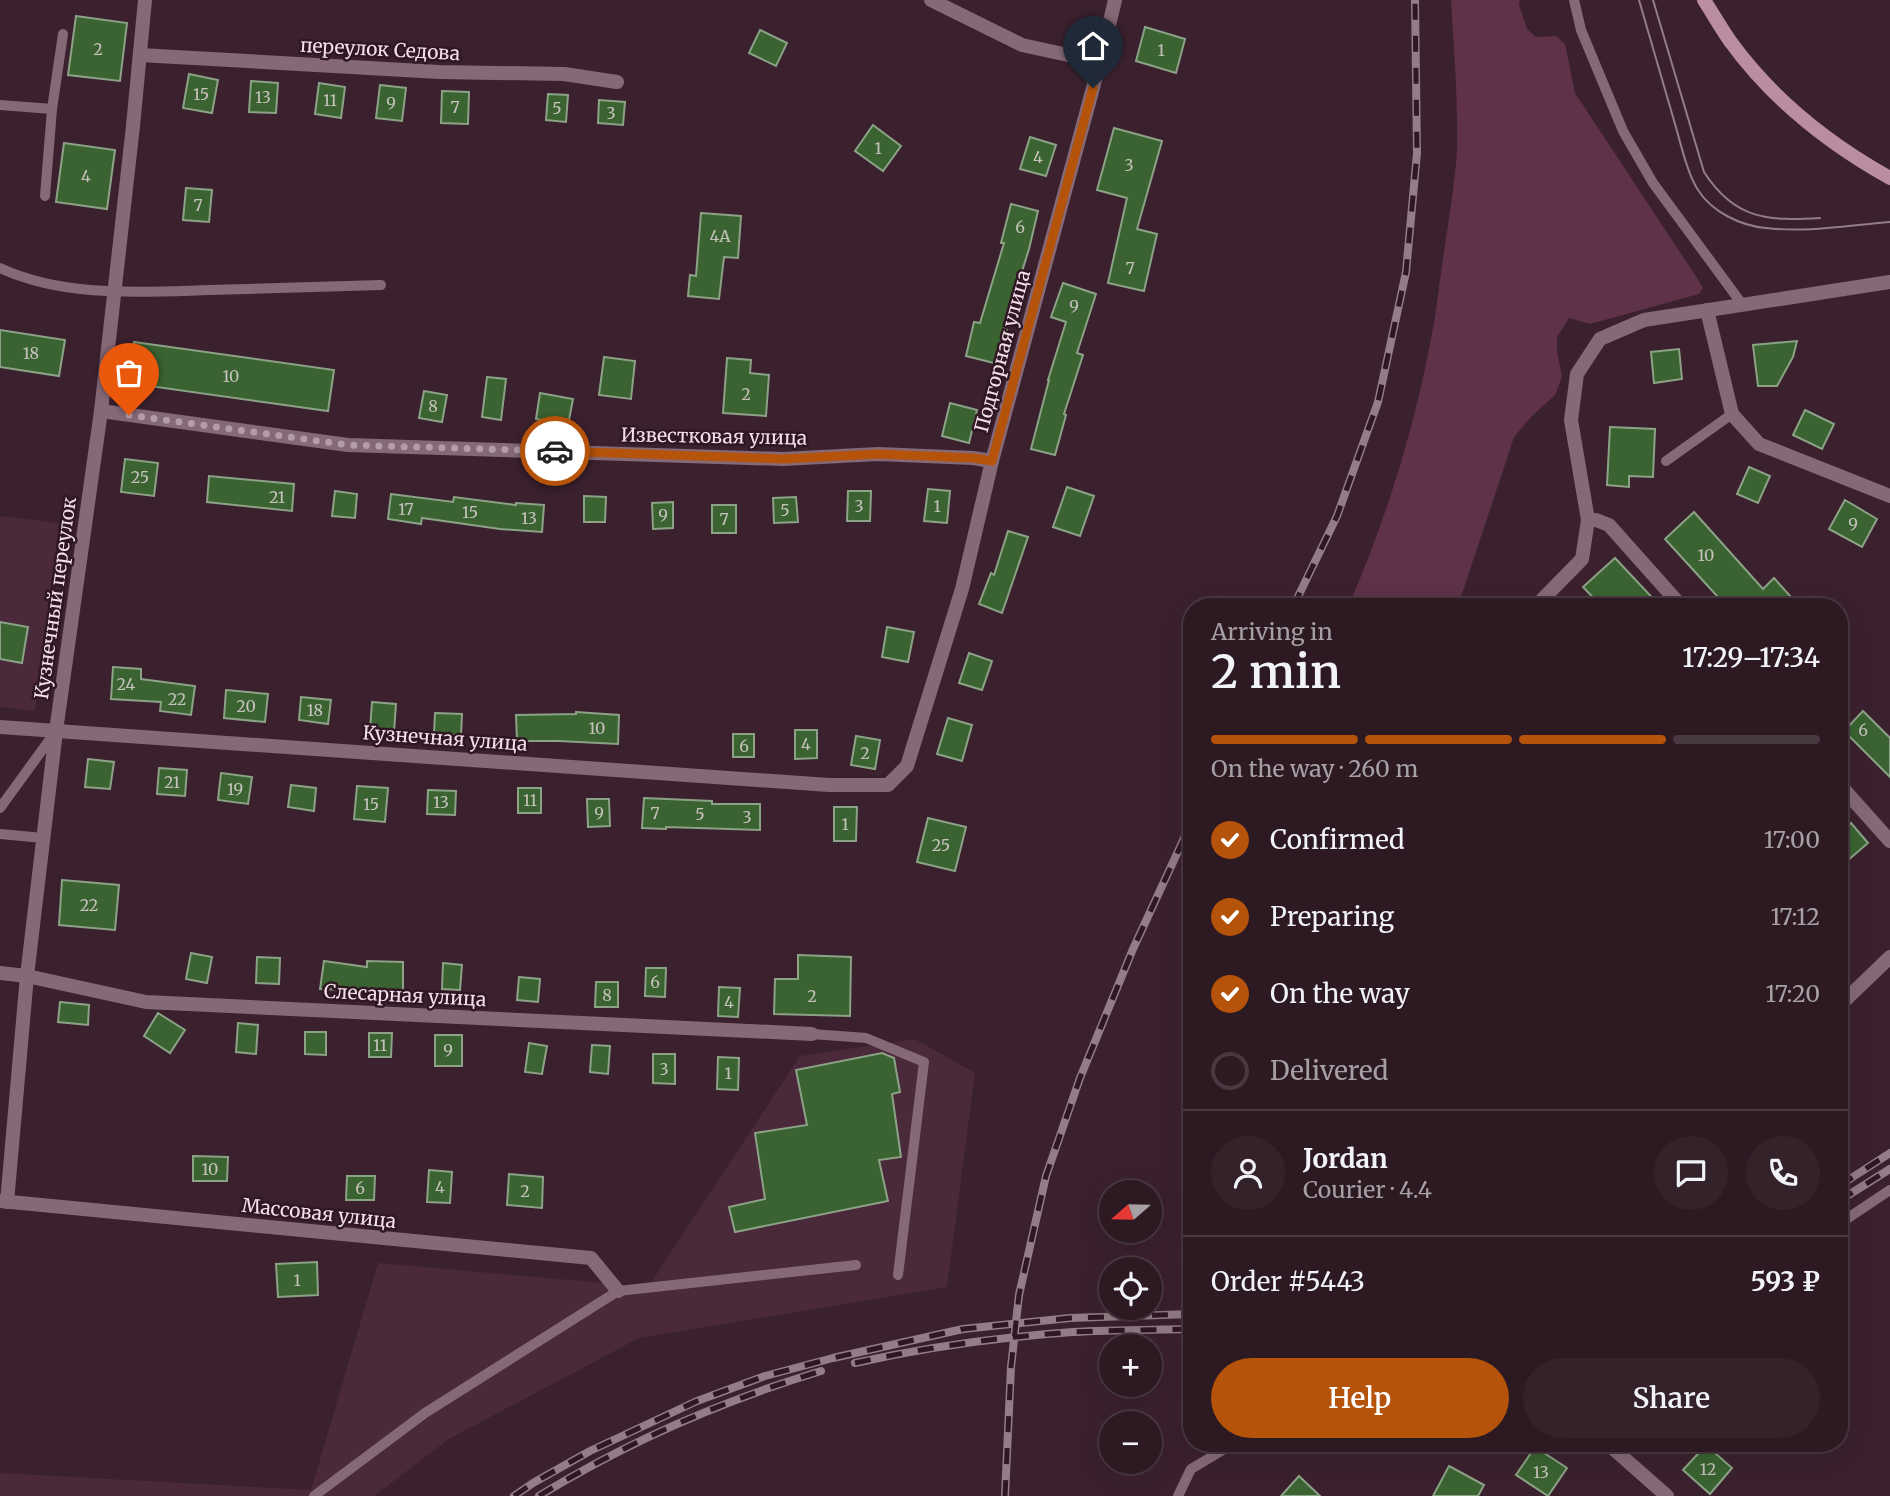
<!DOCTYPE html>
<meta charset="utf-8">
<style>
:root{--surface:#2c1922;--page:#34222a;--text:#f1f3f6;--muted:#a6a0a5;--line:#483840;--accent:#b45309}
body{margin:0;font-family:Merriweather,serif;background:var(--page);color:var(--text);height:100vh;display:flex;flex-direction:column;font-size:26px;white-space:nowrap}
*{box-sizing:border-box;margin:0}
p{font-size:23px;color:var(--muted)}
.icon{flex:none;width:38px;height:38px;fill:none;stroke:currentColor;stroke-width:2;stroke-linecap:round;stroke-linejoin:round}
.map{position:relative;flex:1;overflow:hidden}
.sheet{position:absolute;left:1183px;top:598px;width:665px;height:854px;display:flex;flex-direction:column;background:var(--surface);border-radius:28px;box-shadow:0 7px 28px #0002,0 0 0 2px var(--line)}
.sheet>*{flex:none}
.needle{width:46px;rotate:250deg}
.buttons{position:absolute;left:1099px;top:1180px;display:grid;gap:14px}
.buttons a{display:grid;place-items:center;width:63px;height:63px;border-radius:50%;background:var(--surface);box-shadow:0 7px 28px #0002,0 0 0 2px var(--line);font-size:35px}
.pin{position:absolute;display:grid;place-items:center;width:60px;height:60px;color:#fff;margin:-72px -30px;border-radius:50% 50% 50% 0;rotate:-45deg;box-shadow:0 0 7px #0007}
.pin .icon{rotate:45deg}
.courier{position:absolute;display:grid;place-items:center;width:70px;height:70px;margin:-35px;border:5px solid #b45309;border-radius:50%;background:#fff;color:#222;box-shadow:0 2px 9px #0007}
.summary em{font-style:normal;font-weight:600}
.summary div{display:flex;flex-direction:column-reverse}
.summary{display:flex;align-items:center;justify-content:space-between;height:119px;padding:0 28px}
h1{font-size:46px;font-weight:600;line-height:52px}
.bar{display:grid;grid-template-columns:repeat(4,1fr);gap:10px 7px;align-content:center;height:84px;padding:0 28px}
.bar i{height:9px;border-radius:5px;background:var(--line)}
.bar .current{background:var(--accent)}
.bar p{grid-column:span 4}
.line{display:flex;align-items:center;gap:18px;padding:0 28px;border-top:2px solid var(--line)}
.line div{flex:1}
.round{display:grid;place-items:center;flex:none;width:74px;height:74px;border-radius:37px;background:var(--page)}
ol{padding:0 28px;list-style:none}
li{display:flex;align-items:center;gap:21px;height:77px}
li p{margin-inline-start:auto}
li .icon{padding:7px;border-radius:50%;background:var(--accent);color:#fff;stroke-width:4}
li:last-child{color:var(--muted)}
li i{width:38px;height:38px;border:4px solid var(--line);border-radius:50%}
.cta{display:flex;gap:14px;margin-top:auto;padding:14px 28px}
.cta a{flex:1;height:80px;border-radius:42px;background:var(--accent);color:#fff;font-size:28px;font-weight:600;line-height:80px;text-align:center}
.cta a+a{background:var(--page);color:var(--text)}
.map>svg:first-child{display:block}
</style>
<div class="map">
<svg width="1890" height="1496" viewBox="0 0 1890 1496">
<rect width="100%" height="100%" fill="#3b212e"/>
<!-- built -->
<g fill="#49293a">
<path d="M 0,516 L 59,523 L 35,711 L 0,707 Z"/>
<path d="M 915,1039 L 975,1073 L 947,1287 L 639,1338 L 449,1439 L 374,1496 L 0,1496 L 0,1473 L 311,1490 L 378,1263 L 648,1287 L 800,1056 Z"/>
</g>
<!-- green -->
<path fill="#5f3249" d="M 1451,0 L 1520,0 L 1519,5 L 1527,29 L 1536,37 L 1556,36 L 1565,44 L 1575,93 L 1697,278 L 1703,288 L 1699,294 L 1590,324 L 1569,318 L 1557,337 L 1557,351 L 1562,377 L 1555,395 L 1532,416 L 1514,437 L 1464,588 L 1456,607 L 1348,607 C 1386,520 1415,427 1432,333 C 1437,309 1439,284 1443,259 C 1448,223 1455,186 1457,149 C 1458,99 1454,50 1451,0 Z"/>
<!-- building -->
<g fill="#3a6331" stroke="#8ca287" stroke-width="2">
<path d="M 76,16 L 127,23 L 120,81 L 68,75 Z"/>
<path d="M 1145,27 L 1185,39 L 1176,73 L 1136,61 Z"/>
<path d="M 760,30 L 787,43 L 776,66 L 749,53 Z"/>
<path d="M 189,74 L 218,80 L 212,113 L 183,108 Z"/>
<path d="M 251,81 L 278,83 L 276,113 L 249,112 Z"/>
<path d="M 319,83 L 345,87 L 341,118 L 315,114 Z"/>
<path d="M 380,85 L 406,88 L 402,121 L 376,118 Z"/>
<path d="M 442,91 L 469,92 L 468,124 L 441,123 Z"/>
<path d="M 548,94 L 568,95 L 566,122 L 546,120 Z"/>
<path d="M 599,100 L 625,102 L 623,125 L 598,123 Z"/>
<path d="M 873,125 L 901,146 L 883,171 L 855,151 Z"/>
<path d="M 1114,128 L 1162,141 L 1137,229 L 1157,234 L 1144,291 L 1108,283 L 1127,198 L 1097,190 Z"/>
<path d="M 1030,137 L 1056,145 L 1046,176 L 1020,169 Z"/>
<path d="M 64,143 L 115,150 L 107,209 L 56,202 Z"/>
<path d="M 186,188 L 212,190 L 209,222 L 183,220 Z"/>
<path d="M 1011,204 L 1038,211 L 1029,249 L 1004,329 L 1007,330 L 998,364 L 966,356 L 974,322 L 980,323 L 1004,243 L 1001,243 Z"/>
<path d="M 701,213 L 741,216 L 738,258 L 724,257 L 719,299 L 688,296 L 690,275 L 696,276 Z"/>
<path d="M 1063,283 L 1096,294 L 1077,353 L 1083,355 L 1064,414 L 1066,415 L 1055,455 L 1031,449 L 1049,380 L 1048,380 L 1066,322 L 1051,317 Z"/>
<path d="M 0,330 L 65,340 L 59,376 L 0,367 Z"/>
<path d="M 1797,341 L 1793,357 L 1777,386 L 1758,386 L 1753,345 Z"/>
<path d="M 134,342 L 334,370 L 328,411 L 128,383 Z"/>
<path d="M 1679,349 L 1682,379 L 1654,383 L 1651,352 Z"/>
<path d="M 604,357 L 635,361 L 631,399 L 599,395 Z"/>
<path d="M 727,358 L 751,360 L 750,373 L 769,375 L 766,416 L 723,413 Z"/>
<path d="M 487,377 L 506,379 L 501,420 L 482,417 Z"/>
<path d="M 424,391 L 447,395 L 442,422 L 419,418 Z"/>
<path d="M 540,393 L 573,399 L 568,425 L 536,419 Z"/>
<path d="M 950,403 L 977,410 L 969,443 L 942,436 Z"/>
<path d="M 1805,410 L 1834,424 L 1822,449 L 1793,435 Z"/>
<path d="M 1610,427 L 1655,429 L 1653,477 L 1629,476 L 1629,487 L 1607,485 Z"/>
<path d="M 125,459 L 158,463 L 154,496 L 121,492 Z"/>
<path d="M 1749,467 L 1770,476 L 1758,503 L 1737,494 Z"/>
<path d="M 209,476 L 294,484 L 292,511 L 207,502 Z"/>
<path d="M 1067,487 L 1094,496 L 1080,536 L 1053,527 Z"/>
<path d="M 928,489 L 950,491 L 947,523 L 924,521 Z"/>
<path d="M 335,491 L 357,494 L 355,518 L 332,516 Z"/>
<path d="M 848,491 L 871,491 L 870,521 L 847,521 Z"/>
<path d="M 391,494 L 453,502 L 454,497 L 516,505 L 516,503 L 544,505 L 542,532 L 500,529 L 422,518 L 421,524 L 388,519 Z"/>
<path d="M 584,496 L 606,497 L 605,522 L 584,522 Z"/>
<path d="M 796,497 L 798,522 L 774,523 L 773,498 Z"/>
<path d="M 1845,500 L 1877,519 L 1862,547 L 1829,529 Z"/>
<path d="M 673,502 L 673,528 L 653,529 L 652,503 Z"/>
<rect x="712" y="505" width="24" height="28"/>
<path d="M 1694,512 L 1763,589 L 1774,578 L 1800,607 L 1727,607 L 1665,539 Z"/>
<path d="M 1008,531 L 1028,537 L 1002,613 L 979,604 L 991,573 L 994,575 Z"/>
<path d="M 1615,558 L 1661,607 L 1602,607 L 1583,587 Z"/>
<path d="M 0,622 L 28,627 L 22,663 L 0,659 Z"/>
<path d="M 887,627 L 914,632 L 908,662 L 882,657 Z"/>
<path d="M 969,653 L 992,661 L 982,690 L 959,683 Z"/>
<path d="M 113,667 L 141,669 L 141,679 L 195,686 L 191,715 L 160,711 L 161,702 L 111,699 Z"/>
<path d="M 226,690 L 268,694 L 265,722 L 224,718 Z"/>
<path d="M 301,697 L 331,700 L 328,724 L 299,720 Z"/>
<path d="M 372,702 L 396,704 L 394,732 L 370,730 Z"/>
<path d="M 1863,711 L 1890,738 L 1890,777 L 1844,731 Z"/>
<path d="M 576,712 L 619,715 L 618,744 L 559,741 L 517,741 L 516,715 L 576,714 Z"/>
<path d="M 435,713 L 462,714 L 461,735 L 434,734 Z"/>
<path d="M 948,718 L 972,725 L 962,761 L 937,754 Z"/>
<path d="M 795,730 L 817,730 L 817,758 L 795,759 Z"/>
<rect x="733" y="734" width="21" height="23"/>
<path d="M 856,736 L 880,740 L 875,769 L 851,765 Z"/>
<path d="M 88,759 L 114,762 L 110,789 L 85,787 Z"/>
<path d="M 159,768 L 187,770 L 185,796 L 157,794 Z"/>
<path d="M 221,773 L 252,777 L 248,804 L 218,800 Z"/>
<path d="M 291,785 L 316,788 L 314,811 L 288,807 Z"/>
<path d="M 357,786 L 388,788 L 385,822 L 354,819 Z"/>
<rect x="518" y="788" width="23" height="25"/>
<path d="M 428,790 L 456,791 L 455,815 L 427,814 Z"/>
<path d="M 644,798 L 712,801 L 712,804 L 760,804 L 760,830 L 666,827 L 666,829 L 642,828 Z"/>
<path d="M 587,799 L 609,799 L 610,826 L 588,827 Z"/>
<path d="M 834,807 L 857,807 L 856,841 L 834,841 Z"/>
<path d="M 928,818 L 966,827 L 955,871 L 917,862 Z"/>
<path d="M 1851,823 L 1868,843 L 1847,861 L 1839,851 L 1839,833 Z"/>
<path d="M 62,880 L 119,885 L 115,930 L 59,925 Z"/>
<path d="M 191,953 L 212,957 L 207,983 L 186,979 Z"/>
<path d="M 798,955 L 851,957 L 850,1016 L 774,1014 L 775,979 L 798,979 Z"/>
<path d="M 257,957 L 280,958 L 279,984 L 256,983 Z"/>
<path d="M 324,961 L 367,967 L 367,961 L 403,962 L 403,992 L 320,989 Z"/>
<path d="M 443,963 L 462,965 L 460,990 L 442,989 Z"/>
<path d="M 646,968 L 666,968 L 665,997 L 645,996 Z"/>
<path d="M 519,977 L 540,979 L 538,1002 L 517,1000 Z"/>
<path d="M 596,982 L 618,982 L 618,1007 L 595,1007 Z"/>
<path d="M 719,987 L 740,988 L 738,1017 L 718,1016 Z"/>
<path d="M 60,1002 L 89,1005 L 88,1025 L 58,1022 Z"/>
<path d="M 158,1013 L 185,1030 L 170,1053 L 144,1036 Z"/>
<path d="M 238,1023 L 258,1025 L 256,1054 L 236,1052 Z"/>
<path d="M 305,1032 L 326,1032 L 326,1055 L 305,1054 Z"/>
<path d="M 369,1033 L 392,1033 L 391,1057 L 369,1057 Z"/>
<rect x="435" y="1035" width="27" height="31"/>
<path d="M 529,1043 L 547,1046 L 542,1074 L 525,1072 Z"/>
<path d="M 592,1045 L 610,1046 L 608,1074 L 590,1072 Z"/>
<path d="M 882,1053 L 894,1058 L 900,1092 L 892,1094 L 901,1157 L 879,1160 L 888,1201 L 735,1232 L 729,1207 L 765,1199 L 755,1133 L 807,1125 L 796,1070 Z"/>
<path d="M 653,1054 L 675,1054 L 675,1084 L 653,1083 Z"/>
<path d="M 718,1057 L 739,1058 L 738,1090 L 717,1089 Z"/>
<path d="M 193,1156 L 228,1157 L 227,1181 L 193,1181 Z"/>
<path d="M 429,1170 L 452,1172 L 450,1203 L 427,1202 Z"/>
<path d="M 509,1174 L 543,1177 L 542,1208 L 507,1205 Z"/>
<path d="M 347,1176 L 375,1176 L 374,1200 L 346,1200 Z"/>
<path d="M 317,1262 L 318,1295 L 278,1297 L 276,1264 Z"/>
<path d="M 1706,1445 L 1732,1468 L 1710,1494 L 1683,1470 Z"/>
<path d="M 1535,1447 L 1567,1468 L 1548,1496 L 1516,1475 Z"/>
<path d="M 1449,1466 L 1484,1485 L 1478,1496 L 1433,1496 Z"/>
<path d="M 1299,1476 L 1320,1496 L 1281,1496 Z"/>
</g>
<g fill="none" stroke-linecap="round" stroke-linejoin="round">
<!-- service -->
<g stroke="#866977" stroke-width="10">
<path d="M 1574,0 L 1581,30 L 1623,131 L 1653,183 L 1742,304"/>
<path d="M 0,105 L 52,109"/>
<path d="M 45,196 L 52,109 L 63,34"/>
<path d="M 0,268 C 65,298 141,292 210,290 C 267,288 324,287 381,285"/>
<path d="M 1666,461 L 1732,414"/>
<path d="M 0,808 L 56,731"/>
<path d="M 0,834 L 43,838"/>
<path d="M 812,1034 L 866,1038 L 924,1062 L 898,1275"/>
<path d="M 1839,1224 L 1890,1190"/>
<path d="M 314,1496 L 425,1413 L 618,1291 L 856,1265"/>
<path d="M 1178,1496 L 1191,1469 L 1233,1444"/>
</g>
<!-- minor -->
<g stroke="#866977" stroke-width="14">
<path d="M 931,0 L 1022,45 L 1100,62"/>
<path d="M 140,55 L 439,72 L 564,74 L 617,82"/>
<path d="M 1707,310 L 1732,414 L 1759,444 L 1890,496"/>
<path d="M 101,411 L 348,445 L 783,459 L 878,454 L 973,458 L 992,461"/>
<path d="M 1588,520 L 1596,520 L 1609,525 L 1682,607"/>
<path d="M 1535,607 L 1582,559 L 1588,520 L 1571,420 L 1577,374 L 1600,339 L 1644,320 L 1890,282"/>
<path d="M 0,727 L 829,785 L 888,785 L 907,766 L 962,589 L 992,461 L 1100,62 L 1115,0"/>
<path d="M 1839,784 L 1890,841"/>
<path d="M 0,973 L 27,976 L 146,1002 L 812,1034"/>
<path d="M 1839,1006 L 1890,957"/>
<path d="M 0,1201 L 591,1258 L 618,1291"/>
<path d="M 7,1202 L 27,976 L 56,731 L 101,411 L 133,126 L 145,0"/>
<path d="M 1608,1444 L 1667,1496"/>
</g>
<!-- secondary -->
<path stroke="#ba8da2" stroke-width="14" d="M 1704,0 C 1713,14 1721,28 1730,41 C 1772,99 1829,144 1890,178"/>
<!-- tram -->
<g stroke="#937d87" stroke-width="2">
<path d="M 1639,0 C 1651,41 1663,83 1675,124 C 1681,144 1687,173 1698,190 C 1712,212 1741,226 1766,228 C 1807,233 1849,225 1890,222"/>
<path d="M 1653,0 L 1704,172 C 1735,220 1768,221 1820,218"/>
</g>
<defs>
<g id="rail">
<path d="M 1293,607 L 1337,516 L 1378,402 L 1406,272 L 1417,153 L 1415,0"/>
<path d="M 1839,1186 L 1890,1153"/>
<path d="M 1839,1201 L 1890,1169"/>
<path d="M 855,1363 C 927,1347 1000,1337 1073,1332 C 1113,1330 1152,1330 1192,1329"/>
<path d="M 514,1496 L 533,1483 L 590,1451 L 697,1401 L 765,1376 L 833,1358 L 963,1329 L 1070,1318 L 1192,1314"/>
<path d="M 539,1496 C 627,1442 722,1401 821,1371"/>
<path d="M 1005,1496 L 1011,1367 L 1019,1295 L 1046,1176 L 1080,1078 L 1133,949 L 1192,821"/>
</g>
</defs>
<!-- rail casing -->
<use href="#rail" stroke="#937d87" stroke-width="8"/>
<!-- rail -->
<use href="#rail" stroke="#301724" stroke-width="5" stroke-dasharray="16" stroke-linecap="butt"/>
</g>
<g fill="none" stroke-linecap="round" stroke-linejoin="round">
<!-- done -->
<path stroke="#b39ea8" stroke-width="7" stroke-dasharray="0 12.6" d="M 129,415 L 348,445 L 555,451"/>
<!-- route -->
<path stroke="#b45309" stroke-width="9" d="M 555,451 L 783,459 L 878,454 L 973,458 L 992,461 L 1093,88"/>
</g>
<g text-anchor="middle" stroke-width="5" stroke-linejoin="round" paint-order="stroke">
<!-- number labels -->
<g font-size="16" fill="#c5c2bb">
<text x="98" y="55">2</text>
<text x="1161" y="56">1</text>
<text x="201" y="100">15</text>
<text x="263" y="103">13</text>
<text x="330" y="106">11</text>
<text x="391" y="109">9</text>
<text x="455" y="113">7</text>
<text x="557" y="114">5</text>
<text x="611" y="119">3</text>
<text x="878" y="154">1</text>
<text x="1038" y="163">4</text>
<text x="1129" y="171">3</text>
<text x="86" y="182">4</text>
<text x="198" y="211">7</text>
<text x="1020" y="233">6</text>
<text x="720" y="242">4А</text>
<text x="1130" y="274">7</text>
<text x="1074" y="312">9</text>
<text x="31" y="359">18</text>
<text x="231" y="382">10</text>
<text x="746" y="400">2</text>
<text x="433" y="412">8</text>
<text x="140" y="483">25</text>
<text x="277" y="503">21</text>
<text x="859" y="512">3</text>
<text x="937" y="512">1</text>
<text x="406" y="515">17</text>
<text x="785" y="516">5</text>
<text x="470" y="518">15</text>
<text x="663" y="521">9</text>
<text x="529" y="524">13</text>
<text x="724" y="525">7</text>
<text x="1853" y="530">9</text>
<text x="1706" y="561">10</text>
<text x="126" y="690">24</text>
<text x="177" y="705">22</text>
<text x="246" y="712">20</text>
<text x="315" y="716">18</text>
<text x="597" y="734">10</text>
<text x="1863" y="736">6</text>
<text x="806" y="750">4</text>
<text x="744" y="752">6</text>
<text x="865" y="759">2</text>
<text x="172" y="788">21</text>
<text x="235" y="795">19</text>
<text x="530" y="806">11</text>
<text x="441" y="808">13</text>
<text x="371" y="810">15</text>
<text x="599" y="819">9</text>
<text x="655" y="819">7</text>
<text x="700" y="820">5</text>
<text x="747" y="823">3</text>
<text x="845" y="830">1</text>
<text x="941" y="851">25</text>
<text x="89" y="911">22</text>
<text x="655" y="988">6</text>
<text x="607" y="1001">8</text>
<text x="812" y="1002">2</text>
<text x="729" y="1008">4</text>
<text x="380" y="1051">11</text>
<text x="448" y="1056">9</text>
<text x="664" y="1075">3</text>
<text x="728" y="1079">1</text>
<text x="210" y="1175">10</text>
<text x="440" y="1193">4</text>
<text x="360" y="1194">6</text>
<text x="525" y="1197">2</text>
<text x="297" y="1286">1</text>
<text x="1708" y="1475">12</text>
<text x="1541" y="1478">13</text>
</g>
<!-- street labels -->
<g font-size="19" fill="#f3e1e9" stroke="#301724">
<text transform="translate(380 49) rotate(3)" y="7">переулок Седова</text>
<text transform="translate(1002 351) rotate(-75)" y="7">Подгорная улица</text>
<text transform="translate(714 436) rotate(1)" y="7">Известковая улица</text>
<text transform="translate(55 598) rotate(-82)" y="7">Кузнечный переулок</text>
<text transform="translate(445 738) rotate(4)" y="7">Кузнечная улица</text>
<text transform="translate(405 995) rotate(3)" y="7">Слесарная улица</text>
<text transform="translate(319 1213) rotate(6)" y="7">Массовая улица</text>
</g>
</g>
</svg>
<div class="buttons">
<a><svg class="needle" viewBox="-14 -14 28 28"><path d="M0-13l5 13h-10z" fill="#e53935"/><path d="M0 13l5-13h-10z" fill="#a6a0a5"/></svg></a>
<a><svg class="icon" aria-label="locate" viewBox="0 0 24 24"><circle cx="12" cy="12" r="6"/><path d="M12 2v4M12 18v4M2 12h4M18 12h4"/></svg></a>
<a>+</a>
<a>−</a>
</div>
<div class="pin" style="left:129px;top:415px;background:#ea580c"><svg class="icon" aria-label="bag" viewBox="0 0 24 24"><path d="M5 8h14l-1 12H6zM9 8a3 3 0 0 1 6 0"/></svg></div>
<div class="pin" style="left:1093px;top:88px;background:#1f2937"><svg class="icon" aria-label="home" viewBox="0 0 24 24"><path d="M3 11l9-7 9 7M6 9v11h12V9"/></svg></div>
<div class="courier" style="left:555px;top:451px"><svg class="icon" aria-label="car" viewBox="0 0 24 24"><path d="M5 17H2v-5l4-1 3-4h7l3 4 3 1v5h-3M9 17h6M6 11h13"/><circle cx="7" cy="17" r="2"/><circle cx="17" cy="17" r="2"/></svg></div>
<section class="sheet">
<div class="summary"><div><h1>2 min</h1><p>Arriving in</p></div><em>17:29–17:34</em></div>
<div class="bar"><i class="current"></i><i class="current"></i><i class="current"></i><i></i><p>On the way · 260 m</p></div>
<ol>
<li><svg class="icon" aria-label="check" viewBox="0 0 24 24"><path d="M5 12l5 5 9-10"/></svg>Confirmed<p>17:00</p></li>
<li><svg class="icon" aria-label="check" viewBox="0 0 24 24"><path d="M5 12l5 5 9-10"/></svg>Preparing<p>17:12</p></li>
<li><svg class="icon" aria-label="check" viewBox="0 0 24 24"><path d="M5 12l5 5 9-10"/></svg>On the way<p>17:20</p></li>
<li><i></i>Delivered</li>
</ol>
<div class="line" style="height:126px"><a class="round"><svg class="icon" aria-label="person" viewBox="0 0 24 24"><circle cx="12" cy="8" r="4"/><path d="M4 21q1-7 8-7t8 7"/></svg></a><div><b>Jordan</b><p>Courier · 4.4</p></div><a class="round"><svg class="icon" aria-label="chat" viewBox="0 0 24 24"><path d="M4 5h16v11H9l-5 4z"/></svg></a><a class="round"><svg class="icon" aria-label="phone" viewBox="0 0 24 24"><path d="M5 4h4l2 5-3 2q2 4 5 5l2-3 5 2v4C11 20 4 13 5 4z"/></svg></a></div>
<div class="line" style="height:91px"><div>Order #5443</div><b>593 ₽</b></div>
<div class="cta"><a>Help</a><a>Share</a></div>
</section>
</div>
